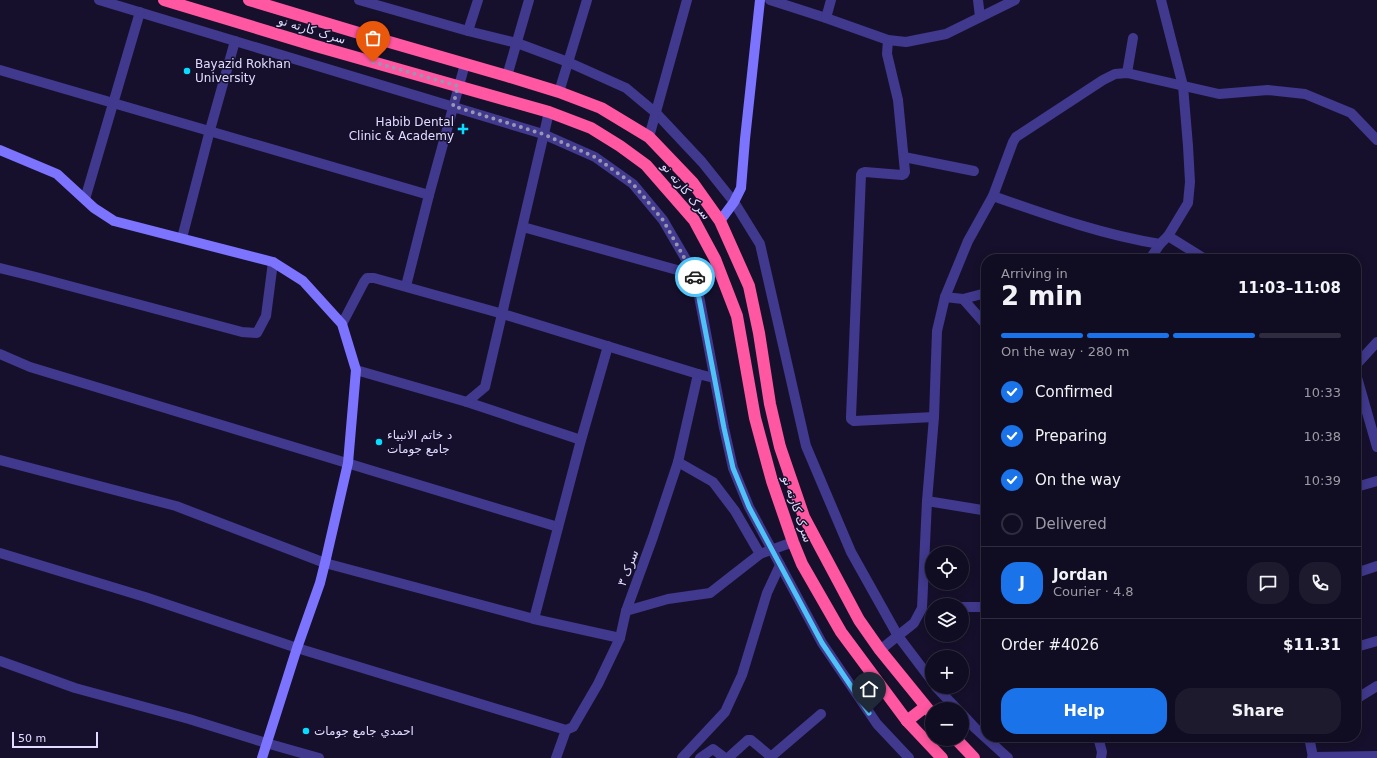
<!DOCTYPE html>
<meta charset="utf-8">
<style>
:root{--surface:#100c21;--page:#1e1a2e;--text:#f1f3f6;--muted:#9c9ba5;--line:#302c3f;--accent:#1a73e8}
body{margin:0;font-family:"DejaVu Sans","Noto Sans Arabic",sans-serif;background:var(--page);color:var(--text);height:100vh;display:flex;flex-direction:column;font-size:15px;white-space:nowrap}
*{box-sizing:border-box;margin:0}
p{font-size:13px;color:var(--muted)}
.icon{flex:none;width:22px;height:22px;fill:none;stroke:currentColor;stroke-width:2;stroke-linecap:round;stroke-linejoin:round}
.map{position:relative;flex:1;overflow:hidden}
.panel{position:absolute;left:981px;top:254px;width:380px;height:488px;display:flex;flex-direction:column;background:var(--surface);border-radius:16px;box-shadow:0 2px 10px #0003,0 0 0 1px var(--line)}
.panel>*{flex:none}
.fabs{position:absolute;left:925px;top:546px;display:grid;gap:8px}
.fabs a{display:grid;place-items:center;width:44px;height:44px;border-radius:50%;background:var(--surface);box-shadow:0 2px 10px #0003,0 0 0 1px var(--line);font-size:20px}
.scale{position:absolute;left:12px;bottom:10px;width:86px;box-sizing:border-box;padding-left:4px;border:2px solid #e1dcff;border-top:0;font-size:11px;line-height:14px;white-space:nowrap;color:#e1dcff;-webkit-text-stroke:3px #16102c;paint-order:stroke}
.pin{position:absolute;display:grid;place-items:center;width:34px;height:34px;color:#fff;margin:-41px -17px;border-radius:50% 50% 50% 0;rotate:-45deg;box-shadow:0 0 4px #0007}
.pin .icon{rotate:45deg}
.courier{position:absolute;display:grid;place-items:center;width:40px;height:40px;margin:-20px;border:3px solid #4fc3f7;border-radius:50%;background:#fff;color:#222;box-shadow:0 1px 5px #0007}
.overview em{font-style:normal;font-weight:800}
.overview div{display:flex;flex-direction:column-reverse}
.overview{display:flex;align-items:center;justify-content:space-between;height:68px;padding:0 20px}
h1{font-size:26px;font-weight:800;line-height:30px}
.bar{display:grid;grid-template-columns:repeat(4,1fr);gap:6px 4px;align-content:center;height:48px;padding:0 20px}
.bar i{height:5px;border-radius:3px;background:var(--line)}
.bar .on{background:var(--accent)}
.bar p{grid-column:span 4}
.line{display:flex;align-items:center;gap:10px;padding:0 20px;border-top:1px solid var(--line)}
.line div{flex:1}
.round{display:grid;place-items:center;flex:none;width:42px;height:42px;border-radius:16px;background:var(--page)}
ol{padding:0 20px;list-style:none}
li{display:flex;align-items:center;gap:12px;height:44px}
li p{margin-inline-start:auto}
li .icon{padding:4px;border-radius:50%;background:var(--accent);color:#fff;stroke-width:4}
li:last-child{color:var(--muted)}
li i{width:22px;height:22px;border:2px solid var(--line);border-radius:50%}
.button{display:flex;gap:8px;margin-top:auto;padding:8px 20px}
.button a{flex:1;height:46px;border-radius:16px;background:var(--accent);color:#fff;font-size:16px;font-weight:800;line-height:46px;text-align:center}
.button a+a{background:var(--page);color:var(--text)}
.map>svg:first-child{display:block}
</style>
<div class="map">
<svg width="1377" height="758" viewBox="0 0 1377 758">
<rect width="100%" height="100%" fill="#16102c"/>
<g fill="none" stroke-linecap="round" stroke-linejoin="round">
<!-- street -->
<g stroke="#40398d" stroke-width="10">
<path d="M 99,0 L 543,134 L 595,157 L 633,184 L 663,220 L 695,275 L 724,428 L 733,468 L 749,507 L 822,643 L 877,724 L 909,758"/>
<path d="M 359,0 L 468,31 L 517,43 L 568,62 L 626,88 L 656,113 L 702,162 L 734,202 L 760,244 L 806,446 L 851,552 L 898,636 L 932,681"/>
<path d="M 770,0 L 826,18 L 888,40 L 906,42 L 946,34 L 1015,0"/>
<path d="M 978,0 L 980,17"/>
<path d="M 1161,0 L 1183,86 L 1188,146 L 1190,182 L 1188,203 L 1168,236"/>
<path d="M 826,18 L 831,0"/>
<path d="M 468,31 L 478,0"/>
<path d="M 888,40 L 887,54 L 898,100 L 905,172 L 904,174 L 902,175 L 865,172 L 862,173 L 861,175 L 851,417 L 851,419 L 854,421 L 934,417"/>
<path d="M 0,70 L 429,195"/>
<path d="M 1127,73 L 1133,38"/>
<path d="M 507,76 L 529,0"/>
<path d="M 559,92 L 587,0"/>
<path d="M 649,137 L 687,0"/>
<path d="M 904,157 L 974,171"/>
<path d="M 993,196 C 1047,215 1103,235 1160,244 L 1168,236 L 1205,259"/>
<path d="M 85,199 L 140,12"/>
<path d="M 523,227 L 695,275"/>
<path d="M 182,238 L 210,130 L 235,41"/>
<path d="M 1150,259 L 1160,244"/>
<path d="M 0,268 L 36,277 L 242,332 L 257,333 L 266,316 L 273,262"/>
<path d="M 406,286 L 429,195 L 465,64"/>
<path d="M 945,297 L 963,299 L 986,293"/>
<path d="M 963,299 L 986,325"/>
<path d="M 342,324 L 364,282 L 367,278 L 374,278 L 503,314 L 698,374 L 714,378"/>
<path d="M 0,354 L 30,367 L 558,527"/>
<path d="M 1356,365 L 1377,342"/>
<path d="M 356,370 L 467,402 L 581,440"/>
<path d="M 1356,374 L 1377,447"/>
<path d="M 467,402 L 485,387 L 549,112"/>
<path d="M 0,460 L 176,506 L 325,563 L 534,619 L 620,638"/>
<path d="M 678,462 L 713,482 L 735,511 L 760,554"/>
<path d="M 1356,487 L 1377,481"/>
<path d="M 927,501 L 982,510"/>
<path d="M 0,553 L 145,597 L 297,648 L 566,730"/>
<path d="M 1356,573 L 1377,566"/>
<path d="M 962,607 L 986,607"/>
<path d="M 626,611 L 668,599 L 710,593 L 760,554 L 793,542"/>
<path d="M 534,619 L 581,440 L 608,346"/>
<path d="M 1356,647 L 1377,641"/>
<path d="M 880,650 L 914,623 L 922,608 L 927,501 L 934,417 L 937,331 L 945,297 L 968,241 L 993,196 L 1013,142 L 1016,137 L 1103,80 L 1115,74 L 1127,73 L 1219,94 L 1268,90 L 1305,94 L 1351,113 L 1377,140"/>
<path d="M 0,661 L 75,688 L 189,719 L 266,743 L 319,758"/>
<path d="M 936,687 L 957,709"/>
<path d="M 1356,699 L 1377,686"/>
<path d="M 962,714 L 975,728 L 1008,758"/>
<path d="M 1098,737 L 1102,752 L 1101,758"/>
<path d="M 1309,737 L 1313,757"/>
<path d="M 556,758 L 566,730 L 573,727 L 598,684 L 620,638 L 626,611 L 653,537 L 678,462 L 698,374"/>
<path d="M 682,758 L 725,712 L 742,675 L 767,593 L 780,565"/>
<path d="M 700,758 L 713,749 L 725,758"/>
<path d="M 728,758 L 748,740 L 751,740 L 769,755 L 771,756 L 773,755 L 821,714"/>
<path d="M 1312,758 L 1313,757 L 1377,756"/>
</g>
<!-- secondary -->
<g stroke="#7c73ff" stroke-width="10">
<path d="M 0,150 L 57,174 L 94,208 L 114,221 L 273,262 L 303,281 L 342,324 L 356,370 L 348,463 L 325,563 L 320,583 L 297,648 L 262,758"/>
<path d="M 720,221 L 734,202 L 741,188 L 745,139 L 760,0"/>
</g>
<!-- highway -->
<g stroke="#ff57a1" stroke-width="12">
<path d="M 164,0 L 316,46 L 549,112 L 591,128 L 620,146 L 646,165 L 694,220 L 715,259 L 737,316 L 755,418 L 772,481 L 793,542 L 802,564 L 841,632 L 907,721 L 942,758"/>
<path d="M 249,0 L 372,37 L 507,76 L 559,92 L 601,108 L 649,137 L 693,183 L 720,221 L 749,286 L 759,333 L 770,404 L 780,447 L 804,517 L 859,620 L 880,650 L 932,714"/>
<path d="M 907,721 L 925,707"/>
<path d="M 956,739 L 974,758"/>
</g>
</g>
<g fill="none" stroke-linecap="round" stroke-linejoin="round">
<!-- done -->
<path stroke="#9a95b5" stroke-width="4" stroke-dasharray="0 7.2" d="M 373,62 L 458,86 L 453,106 L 543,134 L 595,157 L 633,184 L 663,220 L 695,277"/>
<!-- route -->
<path stroke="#4fc3f7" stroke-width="5" d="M 695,277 L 724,428 L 733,468 L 749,507 L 822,643 L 869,713"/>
</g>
<!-- markers -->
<g fill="#08ddff" stroke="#16102c" stroke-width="1.5">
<circle cx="187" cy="71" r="4"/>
<path d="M461 123h4v4h4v4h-4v4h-4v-4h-4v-4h4z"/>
<circle cx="379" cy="442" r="4"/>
<circle cx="306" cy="731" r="4"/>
</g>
<g text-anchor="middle" stroke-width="3" stroke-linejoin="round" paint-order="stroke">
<!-- street labels -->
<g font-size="12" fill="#e1dcff" stroke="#16102c">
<text transform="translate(312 30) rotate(17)" y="4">سرک کارته نو</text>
<text transform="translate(686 191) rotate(51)" y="4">سرک کارته نو</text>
<text transform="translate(797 509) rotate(71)" y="4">سرک کارته نو</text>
<text transform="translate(628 568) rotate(-69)" y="4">سرک ۳</text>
</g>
<!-- poi labels -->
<g font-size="12" fill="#e1dcff" stroke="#16102c" text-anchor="start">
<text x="195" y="68">Bayazid Rokhan<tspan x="195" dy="14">University</tspan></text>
<text x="454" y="126" text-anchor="end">Habib Dental<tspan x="454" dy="14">Clinic &amp; Academy</tspan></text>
<text x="387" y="439">د خاتم الانبیاء<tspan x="387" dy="14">جامع جومات</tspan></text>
<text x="314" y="735">احمدي جامع جومات</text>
</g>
</g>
</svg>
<div class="fabs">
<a><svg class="icon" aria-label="locate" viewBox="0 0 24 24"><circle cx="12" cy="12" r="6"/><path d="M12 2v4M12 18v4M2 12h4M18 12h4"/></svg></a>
<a><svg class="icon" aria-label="layers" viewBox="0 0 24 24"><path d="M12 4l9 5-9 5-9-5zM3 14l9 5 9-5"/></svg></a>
<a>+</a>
<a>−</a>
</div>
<div class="scale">50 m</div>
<div class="pin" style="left:373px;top:62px;background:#ea580c"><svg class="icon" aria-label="bag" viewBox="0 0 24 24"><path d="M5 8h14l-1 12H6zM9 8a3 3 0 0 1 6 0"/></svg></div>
<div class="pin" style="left:869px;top:713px;background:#1f2937"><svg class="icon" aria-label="home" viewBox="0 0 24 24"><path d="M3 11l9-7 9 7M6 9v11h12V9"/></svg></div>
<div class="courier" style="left:695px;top:277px"><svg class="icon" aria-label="car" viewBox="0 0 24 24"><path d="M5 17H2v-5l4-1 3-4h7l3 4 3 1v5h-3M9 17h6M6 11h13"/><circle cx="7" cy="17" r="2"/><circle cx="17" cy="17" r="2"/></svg></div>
<section class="panel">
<div class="overview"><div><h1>2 min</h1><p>Arriving in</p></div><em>11:03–11:08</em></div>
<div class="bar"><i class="on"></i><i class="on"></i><i class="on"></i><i></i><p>On the way · 280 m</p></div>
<ol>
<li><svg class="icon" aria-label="check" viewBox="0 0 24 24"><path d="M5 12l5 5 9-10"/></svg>Confirmed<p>10:33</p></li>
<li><svg class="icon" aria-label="check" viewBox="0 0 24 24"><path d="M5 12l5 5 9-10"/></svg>Preparing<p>10:38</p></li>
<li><svg class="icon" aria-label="check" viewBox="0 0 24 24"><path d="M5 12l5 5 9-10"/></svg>On the way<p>10:39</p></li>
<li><i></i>Delivered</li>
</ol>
<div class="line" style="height:72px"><b class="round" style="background:var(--accent);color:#fff">J</b><div><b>Jordan</b><p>Courier · 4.8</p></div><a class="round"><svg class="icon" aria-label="chat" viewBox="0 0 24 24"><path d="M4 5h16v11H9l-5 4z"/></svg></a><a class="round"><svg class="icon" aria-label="phone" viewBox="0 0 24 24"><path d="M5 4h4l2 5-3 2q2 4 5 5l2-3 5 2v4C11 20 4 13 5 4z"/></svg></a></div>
<div class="line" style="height:52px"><div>Order #4026</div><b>$11.31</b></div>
<div class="button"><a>Help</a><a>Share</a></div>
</section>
</div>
